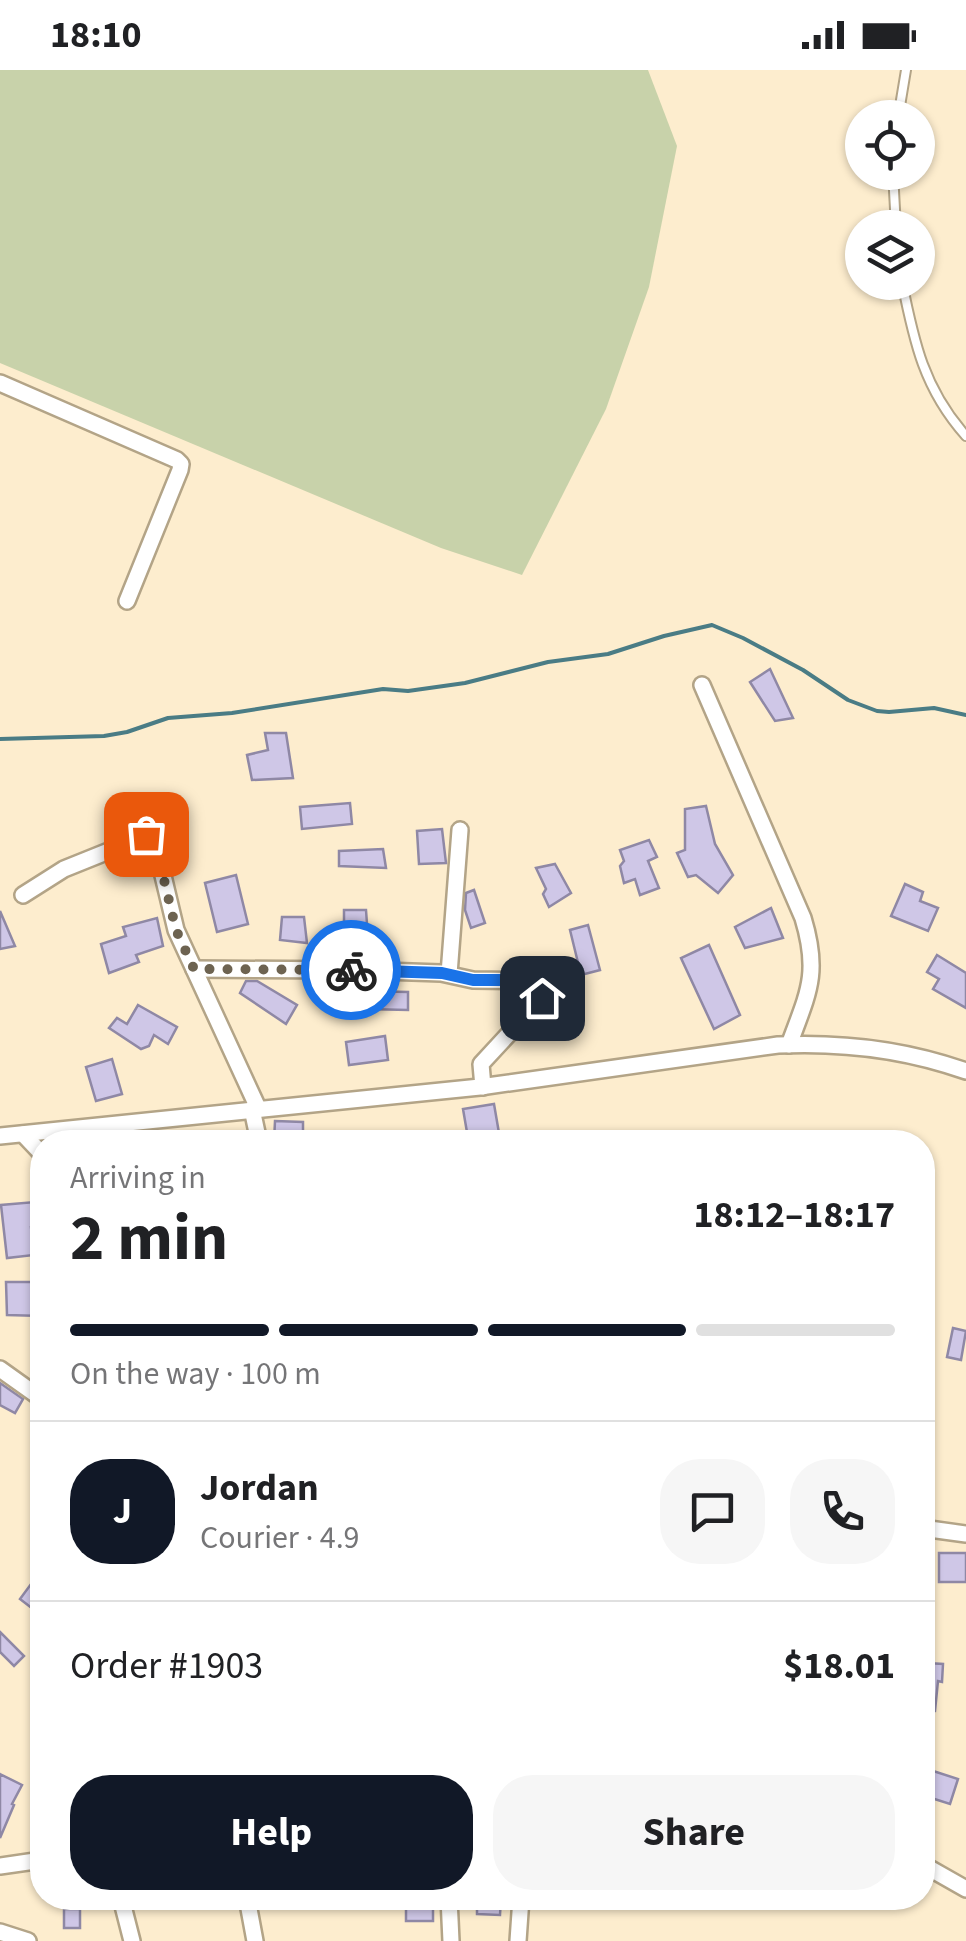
<!DOCTYPE html>
<meta charset="utf-8">
<style>
:root{--surface:#fff;--page:#f6f6f6;--text:#202124;--muted:#757577;--line:#e0e0e0;--accent:#111827}
body{margin:0;font-family:"Source Sans 3",sans-serif;background:var(--page);color:var(--text);height:100vh;display:flex;flex-direction:column;font-size:38px;white-space:nowrap}
*{box-sizing:border-box;margin:0}
p{font-size:32px;color:var(--muted)}
.icon{flex:none;width:55px;height:55px;fill:none;stroke:currentColor;stroke-width:2;stroke-linecap:round;stroke-linejoin:round}
.map{position:relative;flex:1;overflow:hidden}
.panel{position:absolute;left:30px;top:1060px;width:905px;height:780px;display:flex;flex-direction:column;background:var(--surface);border-radius:40px;box-shadow:0 2px 8px #0004}
.panel>*{flex:none}
.controls{position:absolute;left:845px;top:30px;display:grid;gap:20px}
.controls a{display:grid;place-items:center;width:90px;height:90px;border-radius:50%;background:var(--surface);box-shadow:0 2px 8px #0004;font-size:50px}
.pin{position:absolute;display:grid;place-items:center;width:85px;height:85px;color:#fff;margin:-42px;border-radius:20px;box-shadow:0 5px 15px #0006}
.courier{position:absolute;display:grid;place-items:center;width:100px;height:100px;margin:-50px;border:8px solid #1a73e8;border-radius:50%;background:#fff;color:#222;box-shadow:0 2px 12px #0007}
.head em{font-style:normal;font-weight:700}
.head div{display:flex;flex-direction:column-reverse}
.head{display:flex;align-items:center;justify-content:space-between;height:170px;padding:0 40px}
h1{font-size:65px;font-weight:700;line-height:75px}
.bar{display:grid;grid-template-columns:repeat(4,1fr);gap:15px 10px;align-content:center;height:120px;padding:0 40px}
.bar i{height:12px;border-radius:8px;background:var(--line)}
.bar .active{background:var(--accent)}
.bar p{grid-column:span 4}
.line{display:flex;align-items:center;gap:25px;padding:0 40px;border-top:2px solid var(--line)}
.line div{flex:1}
.round{display:grid;place-items:center;flex:none;width:105px;height:105px;border-radius:40px;background:var(--page)}
.button{display:flex;gap:20px;margin-top:auto;padding:20px 40px}
.button a{flex:1;height:115px;border-radius:40px;background:var(--accent);color:#fff;font-size:40px;font-weight:700;line-height:115px;text-align:center}
.button a+a{background:var(--page);color:var(--text)}
.status{display:flex;justify-content:space-between;align-items:center;height:70px;padding:0 50px;background:var(--surface);direction:ltr}
.status svg{height:28px;fill:currentColor}
.map>svg:first-child{display:block}
</style>
<div class="status"><b>18:10</b><svg viewBox="0 0 49 12"><path d="M0 12V9h3v3zM5 12V6h3v6zM10 12V3h3v9zM15 12V0h3v12zM26 1h20v11H26zM47 4h2v5h-2z"/></svg></div>
<div class="map">
<svg width="966" height="1871" viewBox="0 0 966 1871">
<rect width="100%" height="100%" fill="#fdedce"/>
<!-- green -->
<path fill="#c8d2aa" d="M 0,0 L 648,0 L 677,76 L 649,217 L 606,339 L 522,505 L 441,478 L 0,293 Z"/>
<g fill="none" stroke-linecap="round" stroke-linejoin="round">
<!-- stream -->
<path stroke="#4a7c85" stroke-width="4" d="M 0,669 L 104,666 L 127,662 L 168,648 L 232,643 L 383,619 L 408,621 L 465,613 L 548,592 L 608,584 L 664,566 L 712,555 L 743,568 L 803,600 L 848,630 L 877,641 L 889,642 L 934,638 L 966,645"/>
</g>
<!-- building -->
<g fill="#cfc7e7" stroke="#8f88a5" stroke-width="2.5">
<path d="M 770,599 L 793,648 L 775,651 L 750,612 Z"/>
<path d="M 265,663 L 286,663 L 293,708 L 252,710 L 247,685 L 268,680 Z"/>
<path d="M 350,733 L 352,754 L 302,759 L 300,737 Z"/>
<path d="M 706,736 L 715,774 L 733,805 L 718,823 L 696,805 L 688,807 L 677,783 L 685,780 L 685,739 Z"/>
<path d="M 442,759 L 446,793 L 419,794 L 417,761 Z"/>
<path d="M 649,770 L 657,787 L 648,791 L 659,818 L 640,825 L 635,809 L 624,813 L 620,796 L 624,791 L 620,780 Z"/>
<path d="M 383,779 L 386,798 L 339,796 L 339,781 Z"/>
<path d="M 555,794 L 571,823 L 549,837 L 543,824 L 546,819 L 536,798 Z"/>
<path d="M 236,805 L 248,854 L 217,862 L 205,813 Z"/>
<path d="M 905,814 L 923,822 L 920,831 L 938,838 L 928,861 L 891,846 Z"/>
<path d="M 474,820 L 485,853 L 471,858 L 465,840 L 466,823 Z"/>
<path d="M 771,838 L 783,868 L 745,878 L 735,857 Z"/>
<path d="M 344,840 L 366,840 L 367,854 L 344,854 Z"/>
<path d="M 0,841 L 15,876 L 0,879 Z"/>
<path d="M 282,847 L 304,847 L 307,873 L 280,870 Z"/>
<path d="M 157,848 L 163,876 L 136,885 L 139,892 L 109,903 L 101,874 L 126,866 L 123,857 Z"/>
<path d="M 588,855 L 600,900 L 581,905 L 570,860 Z"/>
<rect x="327" y="864" width="26" height="13"/>
<path d="M 709,875 L 740,945 L 714,959 L 681,888 Z"/>
<path d="M 937,885 L 966,903 L 966,938 L 933,919 L 939,909 L 927,902 Z"/>
<path d="M 246,911 L 257,911 L 297,935 L 286,954 L 240,923 Z"/>
<path d="M 365,921 L 408,922 L 408,940 L 365,939 Z"/>
<path d="M 138,935 L 177,957 L 168,974 L 154,965 L 149,976 L 141,979 L 109,958 L 117,948 L 127,954 Z"/>
<path d="M 385,966 L 388,990 L 349,995 L 346,972 Z"/>
<path d="M 112,989 L 122,1024 L 96,1031 L 86,997 Z"/>
<path d="M 494,1034 L 499,1063 L 468,1068 L 463,1039 Z"/>
<path d="M 275,1051 L 303,1052 L 303,1072 L 274,1072 Z"/>
<path d="M 35,1132 L 37,1156 L 31,1157 L 34,1185 L 7,1188 L 1,1135 Z"/>
<path d="M 6,1212 L 41,1212 L 42,1246 L 7,1245 Z"/>
<path d="M 953,1258 L 966,1261 L 961,1290 L 947,1287 Z"/>
<path d="M 0,1313 L 23,1329 L 15,1343 L 0,1335 Z"/>
<rect x="939" y="1483" width="27" height="29"/>
<path d="M 34,1510 L 42,1517 L 42,1546 L 20,1529 Z"/>
<path d="M 0,1562 L 24,1586 L 14,1596 L 0,1582 Z"/>
<path d="M 927,1593 L 943,1594 L 942,1612 L 938,1611 L 935,1641 L 922,1640 Z"/>
<path d="M 927,1699 L 958,1709 L 950,1734 L 922,1725 L 922,1700 L 926,1701 Z"/>
<path d="M 0,1704 L 22,1715 L 12,1734 L 14,1735 L 0,1768 Z"/>
<rect x="406" y="1828" width="27" height="23"/>
<path d="M 477,1828 L 501,1828 L 500,1845 L 477,1844 Z"/>
<rect x="64" y="1839" width="16" height="19"/>
</g>
<g fill="none" stroke-linecap="round" stroke-linejoin="round">
<defs>
<g id="lane">
<path d="M 898,48 L 906,0"/>
<path d="M 893,102 L 896,158"/>
<path d="M 902,212 C 914,272 924,319 966,366"/>
</g>
<g id="street">
<path d="M 0,313 L 177,390 L 181,394 L 180,400 L 127,531"/>
<path d="M 702,615 L 803,848 C 820,904 808,923 789,975"/>
<path d="M 23,825 L 64,799 L 151,764 L 154,768 L 176,860 L 258,1038"/>
<path d="M 194,899 L 354,900 L 441,903 L 473,910 L 538,911 L 543,915 L 542,928 L 481,994 L 483,1017"/>
<path d="M 449,904 L 460,760"/>
<path d="M 252,1039 L 259,1072"/>
<path d="M 23,1064 L 42,1084"/>
<path d="M 0,1066 L 480,1017 L 778,975 C 844,972 904,979 966,1001"/>
<path d="M 0,1299 L 42,1329"/>
<path d="M 922,1458 L 966,1464"/>
<path d="M 922,1794 L 966,1819"/>
<path d="M 0,1796 L 42,1790"/>
<path d="M 121,1828 L 132,1871"/>
<path d="M 247,1828 L 255,1871"/>
<path d="M 449,1828 L 451,1871"/>
<path d="M 0,1862 L 28,1871"/>
<path d="M 518,1871 L 521,1828"/>
</g>
</defs>
<!-- lane casing -->
<use href="#lane" stroke="#b3a487" stroke-width="12"/>
<!-- street casing -->
<use href="#street" stroke="#b3a487" stroke-width="20"/>
<!-- lane -->
<use href="#lane" stroke="#fff" stroke-width="8"/>
<!-- street -->
<use href="#street" stroke="#fff" stroke-width="15"/>
</g>
<g fill="none" stroke-linecap="round" stroke-linejoin="round">
<!-- done -->
<path stroke="#6d6351" stroke-width="10" stroke-dasharray="0 18" d="M 146,764 L 154,768 L 176,860 L 194,899 L 351,900"/>
<!-- route -->
<path stroke="#1a73e8" stroke-width="12" d="M 351,900 L 442,903 L 473,910 L 530,910 L 538,911 L 543,915 L 542,928"/>
</g>
</svg>
<div class="controls">
<a><svg class="icon" aria-label="locate" viewBox="0 0 24 24"><circle cx="12" cy="12" r="6"/><path d="M12 2v4M12 18v4M2 12h4M18 12h4"/></svg></a>
<a><svg class="icon" aria-label="layers" viewBox="0 0 24 24"><path d="M12 4l9 5-9 5-9-5zM3 14l9 5 9-5"/></svg></a>
</div>
<div class="pin" style="left:146px;top:764px;background:#ea580c"><svg class="icon" aria-label="bag" viewBox="0 0 24 24"><path d="M5 8h14l-1 12H6zM9 8a3 3 0 0 1 6 0"/></svg></div>
<div class="pin" style="left:542px;top:928px;background:#1f2937"><svg class="icon" aria-label="home" viewBox="0 0 24 24"><path d="M3 11l9-7 9 7M6 9v11h12V9"/></svg></div>
<div class="courier" style="left:351px;top:900px"><svg class="icon" aria-label="bike" viewBox="0 0 24 24"><circle cx="6" cy="16" r="4"/><circle cx="18" cy="16" r="4"/><path d="M6 16l4-8h5l3 8M10 8l3 8H6M13 5h3"/></svg></div>
<section class="panel">
<div class="head"><div><h1>2 min</h1><p>Arriving in</p></div><em>18:12–18:17</em></div>
<div class="bar"><i class="active"></i><i class="active"></i><i class="active"></i><i></i><p>On the way · 100 m</p></div>
<div class="line" style="height:180px"><b class="round" style="background:var(--accent);color:#fff">J</b><div><b>Jordan</b><p>Courier · 4.9</p></div><a class="round"><svg class="icon" aria-label="chat" viewBox="0 0 24 24"><path d="M4 5h16v11H9l-5 4z"/></svg></a><a class="round"><svg class="icon" aria-label="phone" viewBox="0 0 24 24"><path d="M5 4h4l2 5-3 2q2 4 5 5l2-3 5 2v4C11 20 4 13 5 4z"/></svg></a></div>
<div class="line" style="height:130px"><div>Order #1903</div><b>$18.01</b></div>
<div class="button"><a>Help</a><a>Share</a></div>
</section>
</div>
